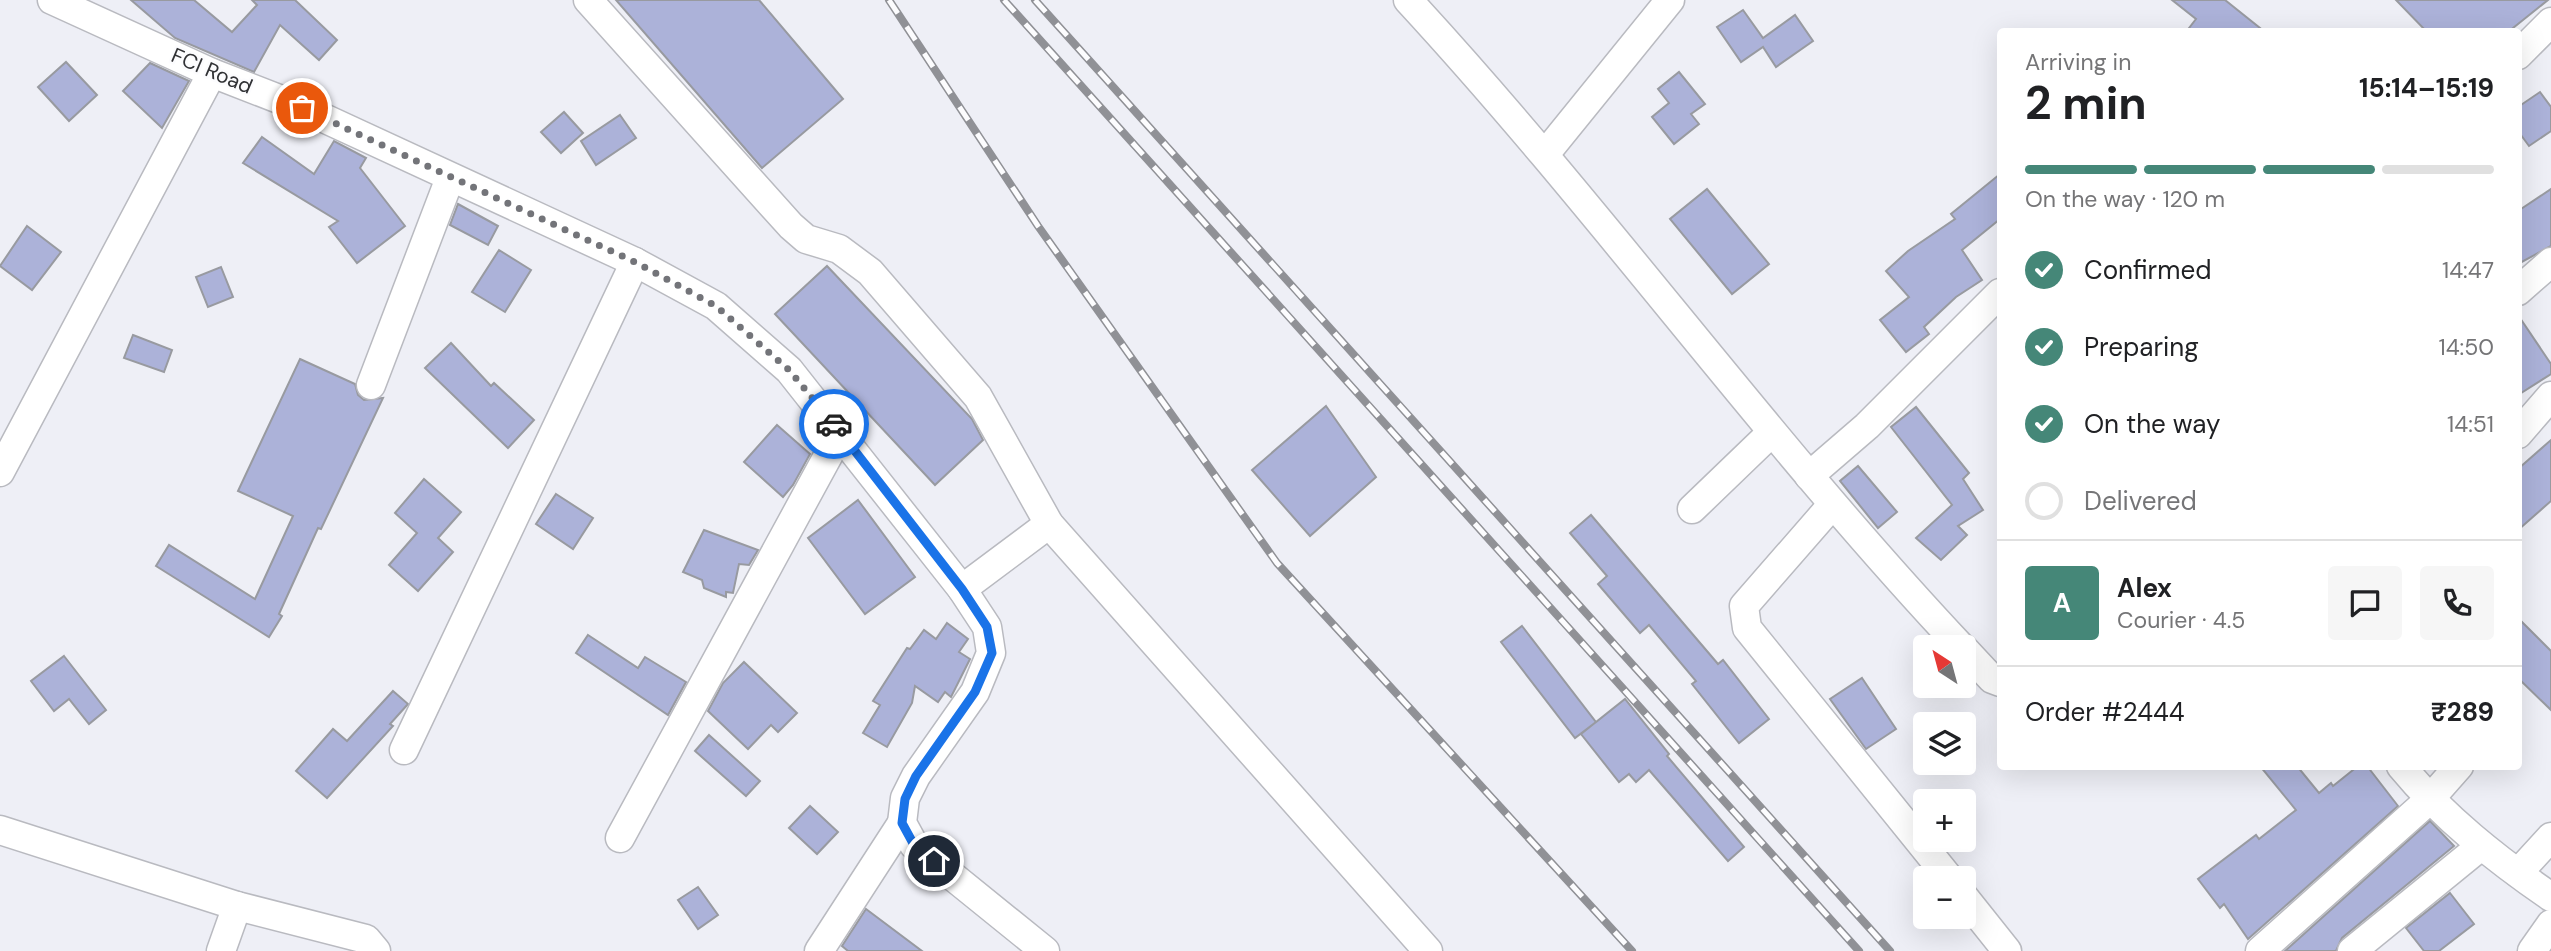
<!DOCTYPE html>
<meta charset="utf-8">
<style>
:root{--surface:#fff;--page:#f6f6f6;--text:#202124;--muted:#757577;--line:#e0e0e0;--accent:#458778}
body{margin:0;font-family:"DM Sans",sans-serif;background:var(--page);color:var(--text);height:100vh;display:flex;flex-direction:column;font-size:26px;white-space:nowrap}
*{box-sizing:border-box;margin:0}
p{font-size:23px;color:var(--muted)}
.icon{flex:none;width:38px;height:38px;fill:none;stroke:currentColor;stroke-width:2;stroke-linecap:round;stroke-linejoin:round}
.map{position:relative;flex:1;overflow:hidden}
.panel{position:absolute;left:1997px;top:28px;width:525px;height:742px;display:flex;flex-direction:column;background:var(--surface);border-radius:7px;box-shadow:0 7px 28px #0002}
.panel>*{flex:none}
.needle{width:46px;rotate:324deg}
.controls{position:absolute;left:1913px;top:635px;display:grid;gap:14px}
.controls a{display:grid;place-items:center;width:63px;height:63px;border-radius:7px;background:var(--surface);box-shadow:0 7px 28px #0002;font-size:35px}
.pin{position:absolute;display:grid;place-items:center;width:60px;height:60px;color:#fff;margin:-30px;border:4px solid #fff;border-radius:50%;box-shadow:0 2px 7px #0007}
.courier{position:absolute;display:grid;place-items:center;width:70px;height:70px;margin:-35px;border:5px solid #1a73e8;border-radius:50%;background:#fff;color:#222;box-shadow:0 2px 9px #0007}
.summary em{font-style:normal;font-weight:700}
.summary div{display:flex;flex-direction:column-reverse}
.summary{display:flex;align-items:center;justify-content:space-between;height:119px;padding:0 28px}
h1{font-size:46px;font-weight:700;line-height:52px}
.bar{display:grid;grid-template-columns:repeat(4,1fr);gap:10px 7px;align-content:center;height:84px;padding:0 28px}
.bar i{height:9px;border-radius:5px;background:var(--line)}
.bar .selected{background:var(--accent)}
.bar p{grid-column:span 4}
.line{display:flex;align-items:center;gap:18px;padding:0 28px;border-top:2px solid var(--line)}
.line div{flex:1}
.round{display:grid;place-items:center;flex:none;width:74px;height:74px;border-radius:7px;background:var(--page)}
ol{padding:0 28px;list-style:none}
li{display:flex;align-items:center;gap:21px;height:77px}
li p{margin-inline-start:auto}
li .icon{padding:7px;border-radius:50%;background:var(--accent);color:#fff;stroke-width:4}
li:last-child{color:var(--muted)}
li i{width:38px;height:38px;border:4px solid var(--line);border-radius:50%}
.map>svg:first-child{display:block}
</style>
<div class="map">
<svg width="2551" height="951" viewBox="0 0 2551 951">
<rect width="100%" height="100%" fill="#eeeff6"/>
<!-- building -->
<g fill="#acb2d9" stroke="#989aa0" stroke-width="2">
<path d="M 131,0 L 194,0 L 232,32 L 257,5 L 252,0 L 295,0 L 337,40 L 319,60 L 280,25 L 254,72 L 175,38 Z"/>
<path d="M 616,0 L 759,0 L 843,99 L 762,168 Z"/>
<path d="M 2172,0 L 2225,0 L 2265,32 L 2186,32 L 2196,19 Z"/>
<path d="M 2396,0 L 2548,0 L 2508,32 L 2427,32 Z"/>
<path d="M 1743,10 L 1763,38 L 1795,15 L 1813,41 L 1776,67 L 1763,47 L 1741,62 L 1717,27 Z"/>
<path d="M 66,62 L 97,95 L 69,121 L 38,87 Z"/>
<path d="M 150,63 L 189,81 L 162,128 L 123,91 Z"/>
<path d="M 1679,72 L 1705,104 L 1691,114 L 1699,124 L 1674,144 L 1652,117 L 1669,103 L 1658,89 Z"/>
<path d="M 2540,92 L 2551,107 L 2551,131 L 2529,146 L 2518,131 L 2518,107 Z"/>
<path d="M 564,112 L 583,133 L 561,153 L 541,132 Z"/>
<path d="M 620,115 L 636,138 L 596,165 L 581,141 Z"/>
<path d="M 262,137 L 314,174 L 334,141 L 366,158 L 360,168 L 405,226 L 357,263 L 329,227 L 338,221 L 243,163 Z"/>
<path d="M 2000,174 L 2000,219 L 1962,250 L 1982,280 L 1956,297 L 1924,327 L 1929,334 L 1906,352 L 1880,320 L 1909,297 L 1886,271 L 1908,251 L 1955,219 L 1951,214 Z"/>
<path d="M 1707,189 L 1769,264 L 1732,294 L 1670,219 Z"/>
<path d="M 2551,189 L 2551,246 L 2518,264 L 2518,211 Z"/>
<path d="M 458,204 L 498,226 L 488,245 L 450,225 Z"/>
<path d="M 27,226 L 61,252 L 32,290 L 0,266 Z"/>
<path d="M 499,250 L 531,270 L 505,312 L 472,292 Z"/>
<path d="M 827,266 L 972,419 L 983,440 L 935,485 L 775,314 Z"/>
<path d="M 221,267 L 233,297 L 208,307 L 196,277 Z"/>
<path d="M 2518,315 L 2551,364 L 2551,374 L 2518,395 Z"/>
<path d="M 133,335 L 172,350 L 164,372 L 124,358 Z"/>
<path d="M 451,343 L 491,386 L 494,383 L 534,420 L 508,448 L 425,368 Z"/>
<path d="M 300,359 L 355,384 L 358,395 L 364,400 L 383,398 L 321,529 L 318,528 L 279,614 L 282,616 L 269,637 L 156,566 L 169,545 L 255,599 L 293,516 L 238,491 Z"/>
<path d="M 1326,406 L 1376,477 L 1310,536 L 1252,470 Z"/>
<path d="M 1916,407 L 1969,473 L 1963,479 L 1983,510 L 1958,526 L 1967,535 L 1941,560 L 1916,538 L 1952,505 L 1891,427 Z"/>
<path d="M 777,425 L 810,454 L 793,485 L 783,497 L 744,462 Z"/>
<path d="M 2551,440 L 2551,501 L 2518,530 L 2518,469 Z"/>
<path d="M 1858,466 L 1897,512 L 1878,528 L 1840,481 Z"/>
<path d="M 424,479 L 461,512 L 438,538 L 453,552 L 418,591 L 389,565 L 417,533 L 395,513 Z"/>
<path d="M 556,494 L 593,518 L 573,549 L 536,524 Z"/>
<path d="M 858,500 L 915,577 L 865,614 L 808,538 Z"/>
<path d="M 1591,515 L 1718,664 L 1723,660 L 1769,719 L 1739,743 L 1692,684 L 1696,681 L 1649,625 L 1640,633 L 1598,584 L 1607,576 L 1570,533 Z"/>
<path d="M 704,530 L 758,550 L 749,565 L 739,564 L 733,593 L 726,592 L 726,597 L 704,588 L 702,580 L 683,572 Z"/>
<path d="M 2518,618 L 2551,651 L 2551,710 L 2518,678 Z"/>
<path d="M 947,623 L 968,639 L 959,652 L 970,659 L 951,697 L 945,692 L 938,702 L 915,686 L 912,703 L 887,747 L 863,733 L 880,705 L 873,701 L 907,648 L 910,649 L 924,630 L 936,639 Z"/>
<path d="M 1522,626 L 1596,722 L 1625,699 L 1669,754 L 1667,756 L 1744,847 L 1728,861 L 1649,770 L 1636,782 L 1629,774 L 1619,782 L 1581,734 L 1596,722 L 1575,738 L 1501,642 Z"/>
<path d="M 588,635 L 638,668 L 645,657 L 686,682 L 668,715 L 576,653 Z"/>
<path d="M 64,656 L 106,710 L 89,724 L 69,699 L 54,711 L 31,681 Z"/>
<path d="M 744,662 L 797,713 L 778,732 L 771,725 L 748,749 L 708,711 L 723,683 Z"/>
<path d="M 1862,678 L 1896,729 L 1866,749 L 1830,699 Z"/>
<path d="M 393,691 L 408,704 L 390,724 L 393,726 L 327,798 L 296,771 L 333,729 L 347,741 Z"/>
<path d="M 709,735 L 760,781 L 746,796 L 695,751 Z"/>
<path d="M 2260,766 L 2297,766 L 2319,793 L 2331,783 L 2333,786 L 2358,766 L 2367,766 L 2398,806 L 2248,939 L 2224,904 L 2220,908 L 2198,879 L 2256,835 L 2259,839 L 2296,810 Z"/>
<path d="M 810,806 L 838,832 L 817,854 L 789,828 Z"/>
<path d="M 2430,821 L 2454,846 L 2342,938 L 2336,951 L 2285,951 Z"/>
<path d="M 698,887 L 718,915 L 698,929 L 678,900 Z"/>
<path d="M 2450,893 L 2474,924 L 2439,951 L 2424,951 L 2406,928 Z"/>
<path d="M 866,909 L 922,951 L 848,951 L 842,946 Z"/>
</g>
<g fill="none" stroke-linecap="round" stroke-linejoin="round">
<defs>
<g id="minor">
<path d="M 52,0 L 212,73 L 302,108 L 635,262 L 716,306 L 789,370 L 962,589 L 987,627 L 991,653 L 975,692 L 916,776 L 905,798 L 902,823 L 914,845 L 1045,951"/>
<path d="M 588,0 L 791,226 L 806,239 L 839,249 L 870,272 L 978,397 L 1049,524 L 1428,951"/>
<path d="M 1408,0 C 1601,209 1767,441 1962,648"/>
<path d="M 2518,55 L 2551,22"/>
<path d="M 1546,153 L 1670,0"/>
<path d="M 2518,291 L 2551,262"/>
<path d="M 371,385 L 450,178"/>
<path d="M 2518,434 L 2551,396"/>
<path d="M 0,472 L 212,73"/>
<path d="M 1809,476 L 1867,426 L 2000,293"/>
<path d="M 1832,505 L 1744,606 L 1747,628 L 1949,878"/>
<path d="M 1692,509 L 1771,433"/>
<path d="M 962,589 L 1049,524"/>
<path d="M 1964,649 L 1992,679 L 2000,682"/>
<path d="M 404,750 L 635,262"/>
<path d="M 2401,766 C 2444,818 2496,859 2551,897"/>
<path d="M 0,830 L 237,906 L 366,939 L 376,951"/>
<path d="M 620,838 L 841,432"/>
<path d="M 2518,873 L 2551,837"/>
<path d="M 1964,897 L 2007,951"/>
<path d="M 221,951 L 237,906"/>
<path d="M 819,951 L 902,823"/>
<path d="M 2260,951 L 2429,800 L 2459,766"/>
<path d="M 2352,951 L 2481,846"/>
<path d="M 2532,951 L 2551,924"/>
</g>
</defs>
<!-- minor casing -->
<use href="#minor" stroke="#b9bac0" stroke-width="31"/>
<!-- minor -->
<use href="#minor" stroke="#fff" stroke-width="28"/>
<defs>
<g id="rail">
<path d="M 889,0 L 1038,226 L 1277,563 L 1632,951"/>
<path d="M 1004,0 L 1859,951"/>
<path d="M 1035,0 L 1890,951"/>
</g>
</defs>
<!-- rail casing -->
<use href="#rail" stroke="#909196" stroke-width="8"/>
<!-- rail -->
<use href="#rail" stroke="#fcfcfe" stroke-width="5" stroke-dasharray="16" stroke-linecap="butt"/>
</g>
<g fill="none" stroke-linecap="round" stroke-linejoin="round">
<!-- done -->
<path stroke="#737479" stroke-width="7" stroke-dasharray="0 12.6" d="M 302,108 L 635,262 L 716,306 L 789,370 L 834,424"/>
<!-- route -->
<path stroke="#1a73e8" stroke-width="9" d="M 834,424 L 962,589 L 987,627 L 992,653 L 975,692 L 916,776 L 905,799 L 902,823 L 914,845 L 934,861"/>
</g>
<g text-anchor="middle" stroke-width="5" stroke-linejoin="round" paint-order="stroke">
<!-- street labels -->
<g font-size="21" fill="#313235" stroke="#fcfcfe">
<text transform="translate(212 71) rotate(23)" y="7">FCI Road</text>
</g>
</g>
</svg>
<div class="controls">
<a><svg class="needle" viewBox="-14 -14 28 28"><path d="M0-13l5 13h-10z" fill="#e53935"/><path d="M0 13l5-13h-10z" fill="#757577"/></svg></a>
<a><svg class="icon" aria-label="layers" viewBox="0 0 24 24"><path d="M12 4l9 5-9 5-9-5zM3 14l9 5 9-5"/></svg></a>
<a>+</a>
<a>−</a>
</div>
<div class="pin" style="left:302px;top:108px;background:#ea580c"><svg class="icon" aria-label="bag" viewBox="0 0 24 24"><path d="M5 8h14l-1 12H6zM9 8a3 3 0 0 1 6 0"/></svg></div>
<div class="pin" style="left:934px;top:861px;background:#1f2937"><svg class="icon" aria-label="home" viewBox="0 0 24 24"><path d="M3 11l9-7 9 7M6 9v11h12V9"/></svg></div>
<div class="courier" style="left:834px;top:424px"><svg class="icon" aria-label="car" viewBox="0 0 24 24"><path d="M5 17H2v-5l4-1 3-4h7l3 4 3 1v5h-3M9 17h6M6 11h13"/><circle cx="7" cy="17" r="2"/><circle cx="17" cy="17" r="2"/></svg></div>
<section class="panel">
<div class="summary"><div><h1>2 min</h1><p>Arriving in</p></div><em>15:14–15:19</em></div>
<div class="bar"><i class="selected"></i><i class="selected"></i><i class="selected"></i><i></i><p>On the way · 120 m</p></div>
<ol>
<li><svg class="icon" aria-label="check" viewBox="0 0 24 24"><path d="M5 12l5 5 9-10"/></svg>Confirmed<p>14:47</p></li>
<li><svg class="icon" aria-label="check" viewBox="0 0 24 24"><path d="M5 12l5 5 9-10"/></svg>Preparing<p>14:50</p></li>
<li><svg class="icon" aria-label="check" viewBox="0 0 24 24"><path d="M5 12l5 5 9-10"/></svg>On the way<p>14:51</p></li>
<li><i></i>Delivered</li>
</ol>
<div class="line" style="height:126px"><b class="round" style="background:var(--accent);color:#fff">A</b><div><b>Alex</b><p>Courier · 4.5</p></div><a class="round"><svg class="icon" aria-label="chat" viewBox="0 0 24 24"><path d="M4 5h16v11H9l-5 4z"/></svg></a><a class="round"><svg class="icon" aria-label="phone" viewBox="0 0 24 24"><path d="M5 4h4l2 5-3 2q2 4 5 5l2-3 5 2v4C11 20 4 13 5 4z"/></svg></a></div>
<div class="line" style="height:91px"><div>Order #2444</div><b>₹289</b></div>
</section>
</div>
